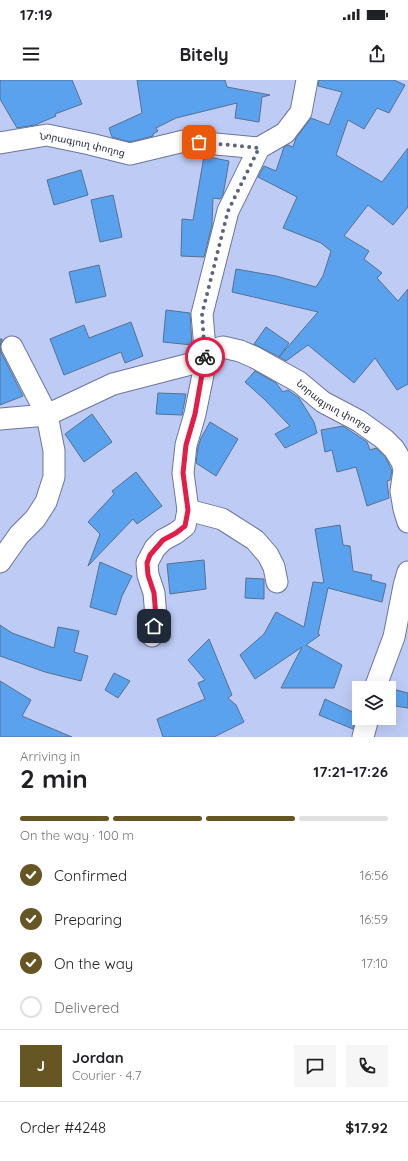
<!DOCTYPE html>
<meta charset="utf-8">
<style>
:root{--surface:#fff;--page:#f6f6f6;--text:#202124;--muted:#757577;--line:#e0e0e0;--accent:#665624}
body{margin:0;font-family:Quicksand,"Noto Sans Armenian",sans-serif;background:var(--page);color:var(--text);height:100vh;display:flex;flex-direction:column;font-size:15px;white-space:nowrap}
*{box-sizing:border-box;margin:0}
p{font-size:13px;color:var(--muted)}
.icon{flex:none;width:22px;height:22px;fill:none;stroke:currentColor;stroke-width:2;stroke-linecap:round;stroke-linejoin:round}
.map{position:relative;height:657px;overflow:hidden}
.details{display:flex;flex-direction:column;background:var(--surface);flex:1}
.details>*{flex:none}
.tools{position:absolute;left:352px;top:601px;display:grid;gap:8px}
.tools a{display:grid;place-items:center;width:44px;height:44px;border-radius:0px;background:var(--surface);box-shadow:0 4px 16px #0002;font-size:20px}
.pin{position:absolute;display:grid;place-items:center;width:34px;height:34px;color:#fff;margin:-17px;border-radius:8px;box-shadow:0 2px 6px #0006}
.courier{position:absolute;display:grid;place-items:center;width:40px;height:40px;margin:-20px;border:3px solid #e11d48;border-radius:50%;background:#fff;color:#222;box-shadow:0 1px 5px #0007}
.summary em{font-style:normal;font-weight:700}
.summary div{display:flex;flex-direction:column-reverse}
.summary{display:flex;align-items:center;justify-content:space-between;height:68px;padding:0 20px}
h1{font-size:26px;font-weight:700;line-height:30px}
.bar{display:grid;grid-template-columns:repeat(4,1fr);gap:6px 4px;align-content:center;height:48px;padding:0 20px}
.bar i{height:5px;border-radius:3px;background:var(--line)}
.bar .current{background:var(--accent)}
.bar p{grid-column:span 4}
.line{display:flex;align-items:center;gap:10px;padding:0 20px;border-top:1px solid var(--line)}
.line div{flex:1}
.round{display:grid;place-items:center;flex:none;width:42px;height:42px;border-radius:0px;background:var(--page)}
ol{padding:0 20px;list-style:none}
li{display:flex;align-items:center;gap:12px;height:44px}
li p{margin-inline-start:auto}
li .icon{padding:4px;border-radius:50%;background:var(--accent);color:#fff;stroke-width:4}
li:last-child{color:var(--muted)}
li i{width:22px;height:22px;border:2px solid var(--line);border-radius:50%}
.status{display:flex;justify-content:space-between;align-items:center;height:28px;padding:0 20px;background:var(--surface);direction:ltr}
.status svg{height:11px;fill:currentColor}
header{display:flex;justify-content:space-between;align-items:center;height:52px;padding:0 20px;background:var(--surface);font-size:18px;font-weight:700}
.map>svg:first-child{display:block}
</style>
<div class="status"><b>17:19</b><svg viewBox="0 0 49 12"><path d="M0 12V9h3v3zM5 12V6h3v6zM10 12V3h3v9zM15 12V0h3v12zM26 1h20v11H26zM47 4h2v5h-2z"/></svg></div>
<header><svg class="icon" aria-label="menu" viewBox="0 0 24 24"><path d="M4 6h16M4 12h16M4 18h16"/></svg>Bitely<svg class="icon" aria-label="share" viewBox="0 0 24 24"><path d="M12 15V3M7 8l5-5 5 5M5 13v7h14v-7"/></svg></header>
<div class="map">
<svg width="408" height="657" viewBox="0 0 408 657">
<rect width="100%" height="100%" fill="#becbf5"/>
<!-- building -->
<g fill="#5aa2ee" stroke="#557191">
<path d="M 0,0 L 72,0 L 82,24 L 55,34 L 56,36 L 35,45 L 17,48 L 0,19 Z"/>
<path d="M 137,0 L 225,0 L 227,7 L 270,15 L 262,17 L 259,42 L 235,38 L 237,23 L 176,38 L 156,48 L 158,51 L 153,54 L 153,56 L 130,62 L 112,57 L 109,48 L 142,33 Z"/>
<path d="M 319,0 L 394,0 L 405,5 L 389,33 L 377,28 L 364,49 L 348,40 L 336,75 L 382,102 L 408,68 L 408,127 L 393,145 L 368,125 L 344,156 L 369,171 L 364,179 L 382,193 L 377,198 L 398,221 L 408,209 L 408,304 L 397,310 L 375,278 L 354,303 L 308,265 L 286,281 L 279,277 L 318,232 L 232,212 L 236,189 L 276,196 L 316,207 L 323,196 L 331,171 L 321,163 L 283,148 L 297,117 L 258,97 L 264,86 L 276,91 L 284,67 L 288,65 L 293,67 L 296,58 L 311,38 L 329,45 L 342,12 L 318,6 Z"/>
<path d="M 204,76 L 229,81 L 223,115 L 220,119 L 213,118 L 212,145 L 204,177 L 181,176 L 182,139 L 193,140 Z"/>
<path d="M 81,90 L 88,115 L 54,125 L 47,100 Z"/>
<path d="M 113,115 L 122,157 L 100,162 L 91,120 Z"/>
<path d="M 99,185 L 106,216 L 76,223 L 69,192 Z"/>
<path d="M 166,230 L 190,233 L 192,265 L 163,262 Z"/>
<path d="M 131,242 L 143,276 L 125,283 L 121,272 L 64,295 L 50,259 L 84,245 L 89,258 Z"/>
<path d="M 266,247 L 289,263 L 279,277 L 254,264 Z"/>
<path d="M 0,259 L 2,259 L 2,260 L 0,266 L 1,272 L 23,316 L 0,325 Z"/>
<path d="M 255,291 L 276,303 L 283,312 L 288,310 L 299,318 L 314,342 L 317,353 L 285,368 L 275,354 L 290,346 L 264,319 L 245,302 Z"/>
<path d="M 158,313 L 186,314 L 182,335 L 156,334 Z"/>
<path d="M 92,334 L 112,362 L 84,382 L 65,354 Z"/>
<path d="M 210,342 L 238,359 L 216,396 L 196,383 L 198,367 L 201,358 Z"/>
<path d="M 343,346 L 367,362 L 370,370 L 376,368 L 385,376 L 392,391 L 390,400 L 387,401 L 389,418 L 367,426 L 356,387 L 337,392 L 332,370 L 325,372 L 321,350 Z"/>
<path d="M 136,392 L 162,426 L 137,444 L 133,439 L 88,486 L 100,454 L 88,442 L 114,414 L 112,411 Z"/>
<path d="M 340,445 L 343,465 L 350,466 L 353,491 L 372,495 L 371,500 L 386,504 L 382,522 L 328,508 L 318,554 L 320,555 L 306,565 L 342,585 L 334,608 L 281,608 L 302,567 L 255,599 L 240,575 L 264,554 L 276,532 L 304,547 L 313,502 L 324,503 L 315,449 Z"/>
<path d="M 204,480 L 206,509 L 170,514 L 167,484 Z"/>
<path d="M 100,482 L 132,496 L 122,516 L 116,535 L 90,527 Z"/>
<path d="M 246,498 L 264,499 L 264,519 L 245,518 Z"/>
<path d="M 0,545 L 12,553 L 54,568 L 58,547 L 79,551 L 74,572 L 88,576 L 81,601 L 45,592 L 0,576 Z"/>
<path d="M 209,559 L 232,615 L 228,618 L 236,625 L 244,642 L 214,657 L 163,657 L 157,639 L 205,619 L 198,603 L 205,600 L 188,580 Z"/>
<path d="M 114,593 L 130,601 L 118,618 L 105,610 Z"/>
<path d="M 0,601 L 31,620 L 22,636 L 72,657 L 0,657 Z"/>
<path d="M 389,608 L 408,613 L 408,628 L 389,625 Z"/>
<path d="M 325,619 L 357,634 L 353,649 L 319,635 Z"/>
</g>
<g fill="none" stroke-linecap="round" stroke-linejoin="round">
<defs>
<g id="minor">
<path id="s1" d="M 0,63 L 47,55 L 90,64 L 130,74 L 184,61 L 259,68"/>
<path id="s2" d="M 0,339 L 47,335 L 113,304 L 206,280 L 212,270 L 223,267 L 240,271 L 254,277 L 299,302 L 323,322 L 359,341 L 384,359 L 394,369 L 402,382 L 404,390 L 401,411 L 404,429 L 408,442"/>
<path d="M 188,430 L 222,439 L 255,460 L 268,475 L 274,487 L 277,502"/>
<path d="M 0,482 L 19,455 L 35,439 L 46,422 L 54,397 L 54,371 L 47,335 L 12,267"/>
<path d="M 152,556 L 156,537 L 154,513 L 148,495 L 147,483 L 155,468 L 163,460 L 176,453 L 185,446 L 188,430 L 183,393 L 186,365 L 195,334 L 206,280 L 202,234 L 228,131 L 259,68 L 285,53 L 301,32 L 307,0"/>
<path d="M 375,608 L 394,557 L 404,506 L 408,492"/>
<path d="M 363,657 L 368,638"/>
</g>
</defs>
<!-- minor casing -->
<use href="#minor" stroke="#6a769b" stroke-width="23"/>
<!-- minor -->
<use href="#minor" stroke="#fff" stroke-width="21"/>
</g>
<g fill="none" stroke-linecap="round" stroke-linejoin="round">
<!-- done -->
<path stroke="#5c647d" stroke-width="4" stroke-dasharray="0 7.2" d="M 199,62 L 259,68 L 228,131 L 202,234 L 205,277"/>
<!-- route -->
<path stroke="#e11d48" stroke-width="5" d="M 154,546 L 156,537 L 154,513 L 148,495 L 147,483 L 150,475 L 163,460 L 176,453 L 185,446 L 188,430 L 183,393 L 186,365 L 195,334 L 205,277"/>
</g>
<g text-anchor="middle" stroke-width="4" stroke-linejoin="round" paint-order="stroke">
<!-- street labels -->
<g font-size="10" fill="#282d3d" stroke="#becbf5">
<text dy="4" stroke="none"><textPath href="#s1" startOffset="84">Նորագյուղ փողոց</textPath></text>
<text dy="4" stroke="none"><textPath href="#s2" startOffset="366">Նորագյուղ փողոց</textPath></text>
</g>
</g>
</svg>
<div class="tools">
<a><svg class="icon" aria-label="layers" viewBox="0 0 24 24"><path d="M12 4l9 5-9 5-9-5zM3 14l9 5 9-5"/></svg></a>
</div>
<div class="pin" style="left:199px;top:62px;background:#ea580c"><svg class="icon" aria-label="bag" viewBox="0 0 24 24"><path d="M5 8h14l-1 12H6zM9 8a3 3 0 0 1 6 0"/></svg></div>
<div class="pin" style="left:154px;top:546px;background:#1f2937"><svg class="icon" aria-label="home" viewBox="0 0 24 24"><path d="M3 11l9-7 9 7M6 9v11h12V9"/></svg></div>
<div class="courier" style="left:205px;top:277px"><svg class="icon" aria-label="bike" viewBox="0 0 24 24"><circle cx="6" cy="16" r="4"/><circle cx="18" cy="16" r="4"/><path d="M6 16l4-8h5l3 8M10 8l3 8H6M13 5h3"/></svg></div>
</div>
<section class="details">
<div class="summary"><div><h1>2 min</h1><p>Arriving in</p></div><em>17:21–17:26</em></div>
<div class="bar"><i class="current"></i><i class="current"></i><i class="current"></i><i></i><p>On the way · 100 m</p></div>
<ol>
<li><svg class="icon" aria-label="check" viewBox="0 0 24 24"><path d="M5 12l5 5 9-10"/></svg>Confirmed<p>16:56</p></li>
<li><svg class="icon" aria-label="check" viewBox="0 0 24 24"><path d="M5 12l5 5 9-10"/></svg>Preparing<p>16:59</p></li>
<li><svg class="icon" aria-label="check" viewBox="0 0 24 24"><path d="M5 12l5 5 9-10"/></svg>On the way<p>17:10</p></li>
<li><i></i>Delivered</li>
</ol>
<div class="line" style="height:72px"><b class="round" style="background:var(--accent);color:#fff">J</b><div><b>Jordan</b><p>Courier · 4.7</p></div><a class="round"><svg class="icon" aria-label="chat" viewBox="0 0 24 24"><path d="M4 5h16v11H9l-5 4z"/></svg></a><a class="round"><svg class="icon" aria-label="phone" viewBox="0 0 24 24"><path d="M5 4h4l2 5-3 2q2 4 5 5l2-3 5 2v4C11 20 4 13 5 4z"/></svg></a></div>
<div class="line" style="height:52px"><div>Order #4248</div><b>$17.92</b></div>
</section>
